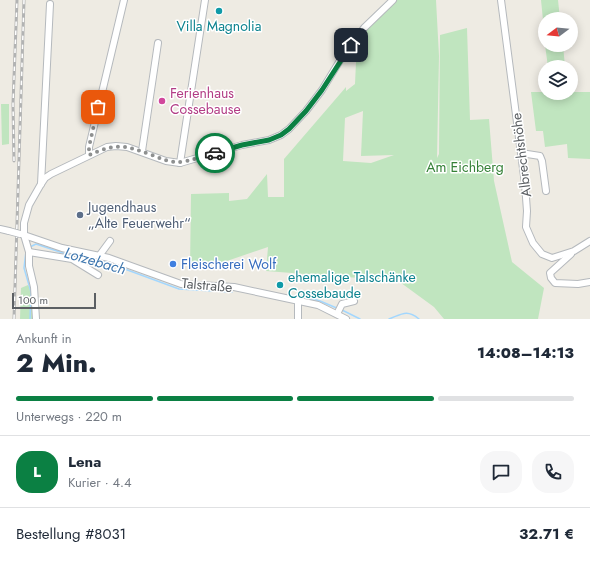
<!DOCTYPE html>
<html lang="de">
<meta charset="utf-8">
<style>
:root{--surface:#fff;--page:#f6f6f7;--text:#1f2937;--muted:#747a83;--line:#e0e1e3;--accent:#0b8043}
body{margin:0;font-family:Jost,sans-serif;background:var(--page);color:var(--text);height:100vh;display:flex;flex-direction:column;font-size:15px;white-space:nowrap}
*{box-sizing:border-box;margin:0}
p{font-size:13px;color:var(--muted)}
.icon{flex:none;width:22px;height:22px;fill:none;stroke:currentColor;stroke-width:2;stroke-linecap:round;stroke-linejoin:round}
.map{position:relative;height:319px;overflow:hidden}
.drawer{display:flex;flex-direction:column;background:var(--surface);flex:1}
.drawer>*{flex:none}
.needle{width:26px;rotate:254deg}
.controls{position:absolute;left:538px;top:12px;display:grid;gap:8px}
.controls a{display:grid;place-items:center;width:40px;height:40px;border-radius:50%;background:var(--surface);box-shadow:0 2px 10px #0003;font-size:20px}
.scale{position:absolute;left:12px;bottom:10px;width:84px;box-sizing:border-box;padding-left:4px;border:2px solid #5b5f63;border-top:0;font-size:11px;line-height:14px;white-space:nowrap;color:#5b5f63;-webkit-text-stroke:3px #fff;paint-order:stroke}
.pin{position:absolute;display:grid;place-items:center;width:34px;height:34px;color:#fff;margin:-17px;border-radius:8px;box-shadow:0 2px 6px #0006}
.courier{position:absolute;display:grid;place-items:center;width:40px;height:40px;margin:-20px;border:3px solid #0b8043;border-radius:50%;background:#fff;color:#222;box-shadow:0 1px 5px #0007}
.overview em{font-style:normal;font-weight:800}
.overview div{display:flex;flex-direction:column-reverse}
.overview{display:flex;align-items:center;justify-content:space-between;height:68px;padding:0 16px}
h1{font-size:26px;font-weight:800;line-height:30px}
.bar{display:grid;grid-template-columns:repeat(4,1fr);gap:6px 4px;align-content:center;height:48px;padding:0 16px}
.bar i{height:5px;border-radius:3px;background:var(--line)}
.bar .active{background:var(--accent)}
.bar p{grid-column:span 4}
.line{display:flex;align-items:center;gap:10px;padding:0 16px;border-top:1px solid var(--line)}
.line div{flex:1}
.round{display:grid;place-items:center;flex:none;width:42px;height:42px;border-radius:16px;background:var(--page)}
.map>svg:first-child{display:block}
</style>
<div class="map">
<svg width="590" height="319" viewBox="0 0 590 319">
<rect width="100%" height="100%" fill="#eeebe3"/>
<!-- green -->
<g fill="#c0e5bf" fill-rule="evenodd">
<path d="M 397,0 L 436,0 L 439,56 L 437,158 L 439,154 L 440,35 L 467,28 L 470,120 L 489,119 L 494,181 L 512,262 L 544,288 L 538,319 L 444,319 L 434,307 L 397,280 L 344,277 L 266,271 L 268,247 L 221,263 L 211,263 L 190,269 L 191,194 L 229,193 L 229,201 L 247,199 L 267,174 L 268,197 L 284,197 L 284,159 L 346,87 L 346,91 L 355,84 L 356,62 L 347,55 L 364,31 ZM 363,111 L 361,156 L 394,155 L 371,163 L 343,161 L 345,118 Z"/>
<path d="M 541,0 L 558,0 L 560,19 L 545,19 L 545,40 Z"/>
<path d="M 545,45 L 563,45 L 565,67 L 548,67 Z"/>
<path d="M 531,92 L 590,92 L 590,159 L 568,158 L 567,144 L 545,147 L 543,131 L 536,131 Z"/>
<path d="M 1,104 L 9,104 L 9,144 L 2,145 Z"/>
<path d="M 28,285 L 33,293 L 34,319 L 20,319 L 21,288 Z"/>
</g>
<g fill="none" stroke-linecap="round" stroke-linejoin="round">
<!-- stream -->
<g stroke="#a3d7fe" stroke-width="1.5">
<path d="M 30,247 L 36,244 L 63,253 L 103,261 L 179,289 L 232,292"/>
<path d="M 26,251 L 24,268 L 31,292 L 30,319"/>
<path d="M 302,296 L 320,301 L 339,309"/>
<path d="M 342,310 L 360,319"/>
<path d="M 389,319 C 402,314 407,309 419,319"/>
</g>
<defs>
<g id="minor">
<path d="M 501,0 L 525,184 L 527,211 L 526,227 L 533,243 L 542,254 L 552,258 L 574,251 L 590,241"/>
<path d="M 142,151 L 158,43"/>
<path d="M 521,153 L 540,156 L 542,161 L 546,191"/>
<path d="M 89,155 L 89,147 L 124,0"/>
<path d="M 180,163 L 205,0"/>
<path d="M 41,184 L 50,4"/>
<path d="M 0,229 L 9,231"/>
<path d="M 21,234 L 62,248 L 109,258 L 181,284 L 234,287 L 271,295 L 318,305 L 346,319"/>
<path d="M 29,252 L 72,259 L 98,275"/>
<path d="M 571,254 L 550,273 L 551,278 L 555,283 L 578,284 L 590,282"/>
<path d="M 99,256 L 110,241"/>
<path d="M 337,314 L 342,304 L 354,301"/>
<path d="M 36,319 L 34,287 L 29,266 L 29,252 L 24,235 L 24,223 L 29,205 L 41,184 L 45,178 L 51,174 L 107,147 L 116,146 L 127,147 L 166,161 L 180,163 L 242,145 L 269,140 L 281,135 L 289,129 L 306,111 L 322,90 L 344,54 L 364,28 L 393,0"/>
<path d="M 298,319 L 298,301"/>
</g>
</defs>
<!-- minor casing -->
<use href="#minor" stroke="#b5b9bd" stroke-width="8"/>
<!-- minor -->
<use href="#minor" stroke="#fff" stroke-width="6"/>
<defs>
<g id="rail">
<path d="M 14,161 L 13,104 L 17,0"/>
<path d="M 14,319 L 24,0"/>
</g>
</defs>
<!-- rail casing -->
<use href="#rail" stroke="#b2b3b3" stroke-width="3"/>
<!-- rail -->
<use href="#rail" stroke="#fff" stroke-width="1.5" stroke-dasharray="4.5" stroke-linecap="butt"/>
<defs>
<path id="minor-bridge" d="M 9,231 L 20,234"/>
</defs>
<!-- minor-bridge casing -->
<use href="#minor-bridge" stroke="#b5b9bd" stroke-width="8" stroke-linecap="butt"/>
<!-- minor-bridge -->
<use href="#minor-bridge" stroke="#fff" stroke-width="6"/>
</g>
<g fill="none" stroke-linecap="round" stroke-linejoin="round">
<!-- done -->
<path stroke="#8e9090" stroke-width="4" stroke-dasharray="0 7.2" d="M 98,107 L 89,147 L 89,155 C 116,143 125,145 152,155 C 161,159 169,162 179,162 C 188,162 206,155 215,153"/>
<!-- route -->
<path stroke="#0b8043" stroke-width="5" d="M 215,153 L 242,145 L 269,140 L 281,135 L 289,129 L 306,111 L 322,90 L 351,45"/>
</g>
<!-- markers -->
<g fill="#0f9aa8" stroke="#fff" stroke-width="1.5">
<circle cx="219" cy="11" r="4"/>
<circle cx="280" cy="285" r="4"/>
</g>
<circle fill="#d1479c" stroke="#fff" stroke-width="1.5" cx="162" cy="101" r="4"/>
<circle fill="#5c6f8a" stroke="#fff" stroke-width="1.5" cx="80" cy="215" r="4"/>
<circle fill="#3f7fe0" stroke="#fff" stroke-width="1.5" cx="173" cy="264" r="4"/>
<g text-anchor="middle" stroke-width="3" stroke-linejoin="round" paint-order="stroke">
<!-- culture labels -->
<g font-size="14" fill="#0d838f" stroke="#fff">
<text x="219" y="31">Villa Magnolia</text>
<text x="288" y="282" text-anchor="start">ehemalige Talschänke<tspan x="288" dy="16">Cossebaude</tspan></text>
</g>
<!-- hotel labels -->
<g font-size="14" fill="#b23c85" stroke="#fff" text-anchor="start">
<text x="170" y="98">Ferienhaus<tspan x="170" dy="16">Cossebause</tspan></text>
</g>
<!-- street labels -->
<g font-size="14" fill="#5b5f63" stroke="#fff">
<text transform="translate(521 155) rotate(-97)" y="5">Albrechtshöhe</text>
<text transform="translate(207 285) rotate(5)" y="5">Talstraße</text>
</g>
<!-- park labels -->
<g font-size="14" fill="#358137" stroke="#fff">
<text x="465" y="172">Am Eichberg</text>
</g>
<!-- service labels -->
<g font-size="14" fill="#4e5e75" stroke="#fff" text-anchor="start">
<text x="88" y="212">Jugendhaus<tspan x="88" dy="16">„Alte Feuerwehr“</tspan></text>
</g>
<!-- shop labels -->
<g font-size="14" fill="#366cbe" stroke="#fff" text-anchor="start">
<text x="181" y="269">Fleischerei Wolf</text>
</g>
<!-- water labels -->
<g font-size="15" font-style="italic" fill="#4078af" stroke="#fff">
<text transform="translate(95 261) rotate(16)" y="5">Lotzebach</text>
</g>
</g>
</svg>
<div class="controls">
<a><svg class="needle" viewBox="-14 -14 28 28"><path d="M0-13l5 13h-10z" fill="#e53935"/><path d="M0 13l5-13h-10z" fill="#747a83"/></svg></a>
<a><svg class="icon" aria-label="layers" viewBox="0 0 24 24"><path d="M12 4l9 5-9 5-9-5zM3 14l9 5 9-5"/></svg></a>
</div>
<div class="scale">100 m</div>
<div class="pin" style="left:98px;top:107px;background:#ea580c"><svg class="icon" aria-label="bag" viewBox="0 0 24 24"><path d="M5 8h14l-1 12H6zM9 8a3 3 0 0 1 6 0"/></svg></div>
<div class="pin" style="left:351px;top:45px;background:#1f2937"><svg class="icon" aria-label="home" viewBox="0 0 24 24"><path d="M3 11l9-7 9 7M6 9v11h12V9"/></svg></div>
<div class="courier" style="left:215px;top:153px"><svg class="icon" aria-label="car" viewBox="0 0 24 24"><path d="M5 17H2v-5l4-1 3-4h7l3 4 3 1v5h-3M9 17h6M6 11h13"/><circle cx="7" cy="17" r="2"/><circle cx="17" cy="17" r="2"/></svg></div>
</div>
<section class="drawer">
<div class="overview"><div><h1>2 Min.</h1><p>Ankunft in</p></div><em>14:08–14:13</em></div>
<div class="bar"><i class="active"></i><i class="active"></i><i class="active"></i><i></i><p>Unterwegs · 220 m</p></div>
<div class="line" style="height:72px"><b class="round" style="background:var(--accent);color:#fff">L</b><div><b>Lena</b><p>Kurier · 4.4</p></div><a class="round"><svg class="icon" aria-label="chat" viewBox="0 0 24 24"><path d="M4 5h16v11H9l-5 4z"/></svg></a><a class="round"><svg class="icon" aria-label="phone" viewBox="0 0 24 24"><path d="M5 4h4l2 5-3 2q2 4 5 5l2-3 5 2v4C11 20 4 13 5 4z"/></svg></a></div>
<div class="line" style="height:52px"><div>Bestellung #8031</div><b>32.71 €</b></div>
</section>
